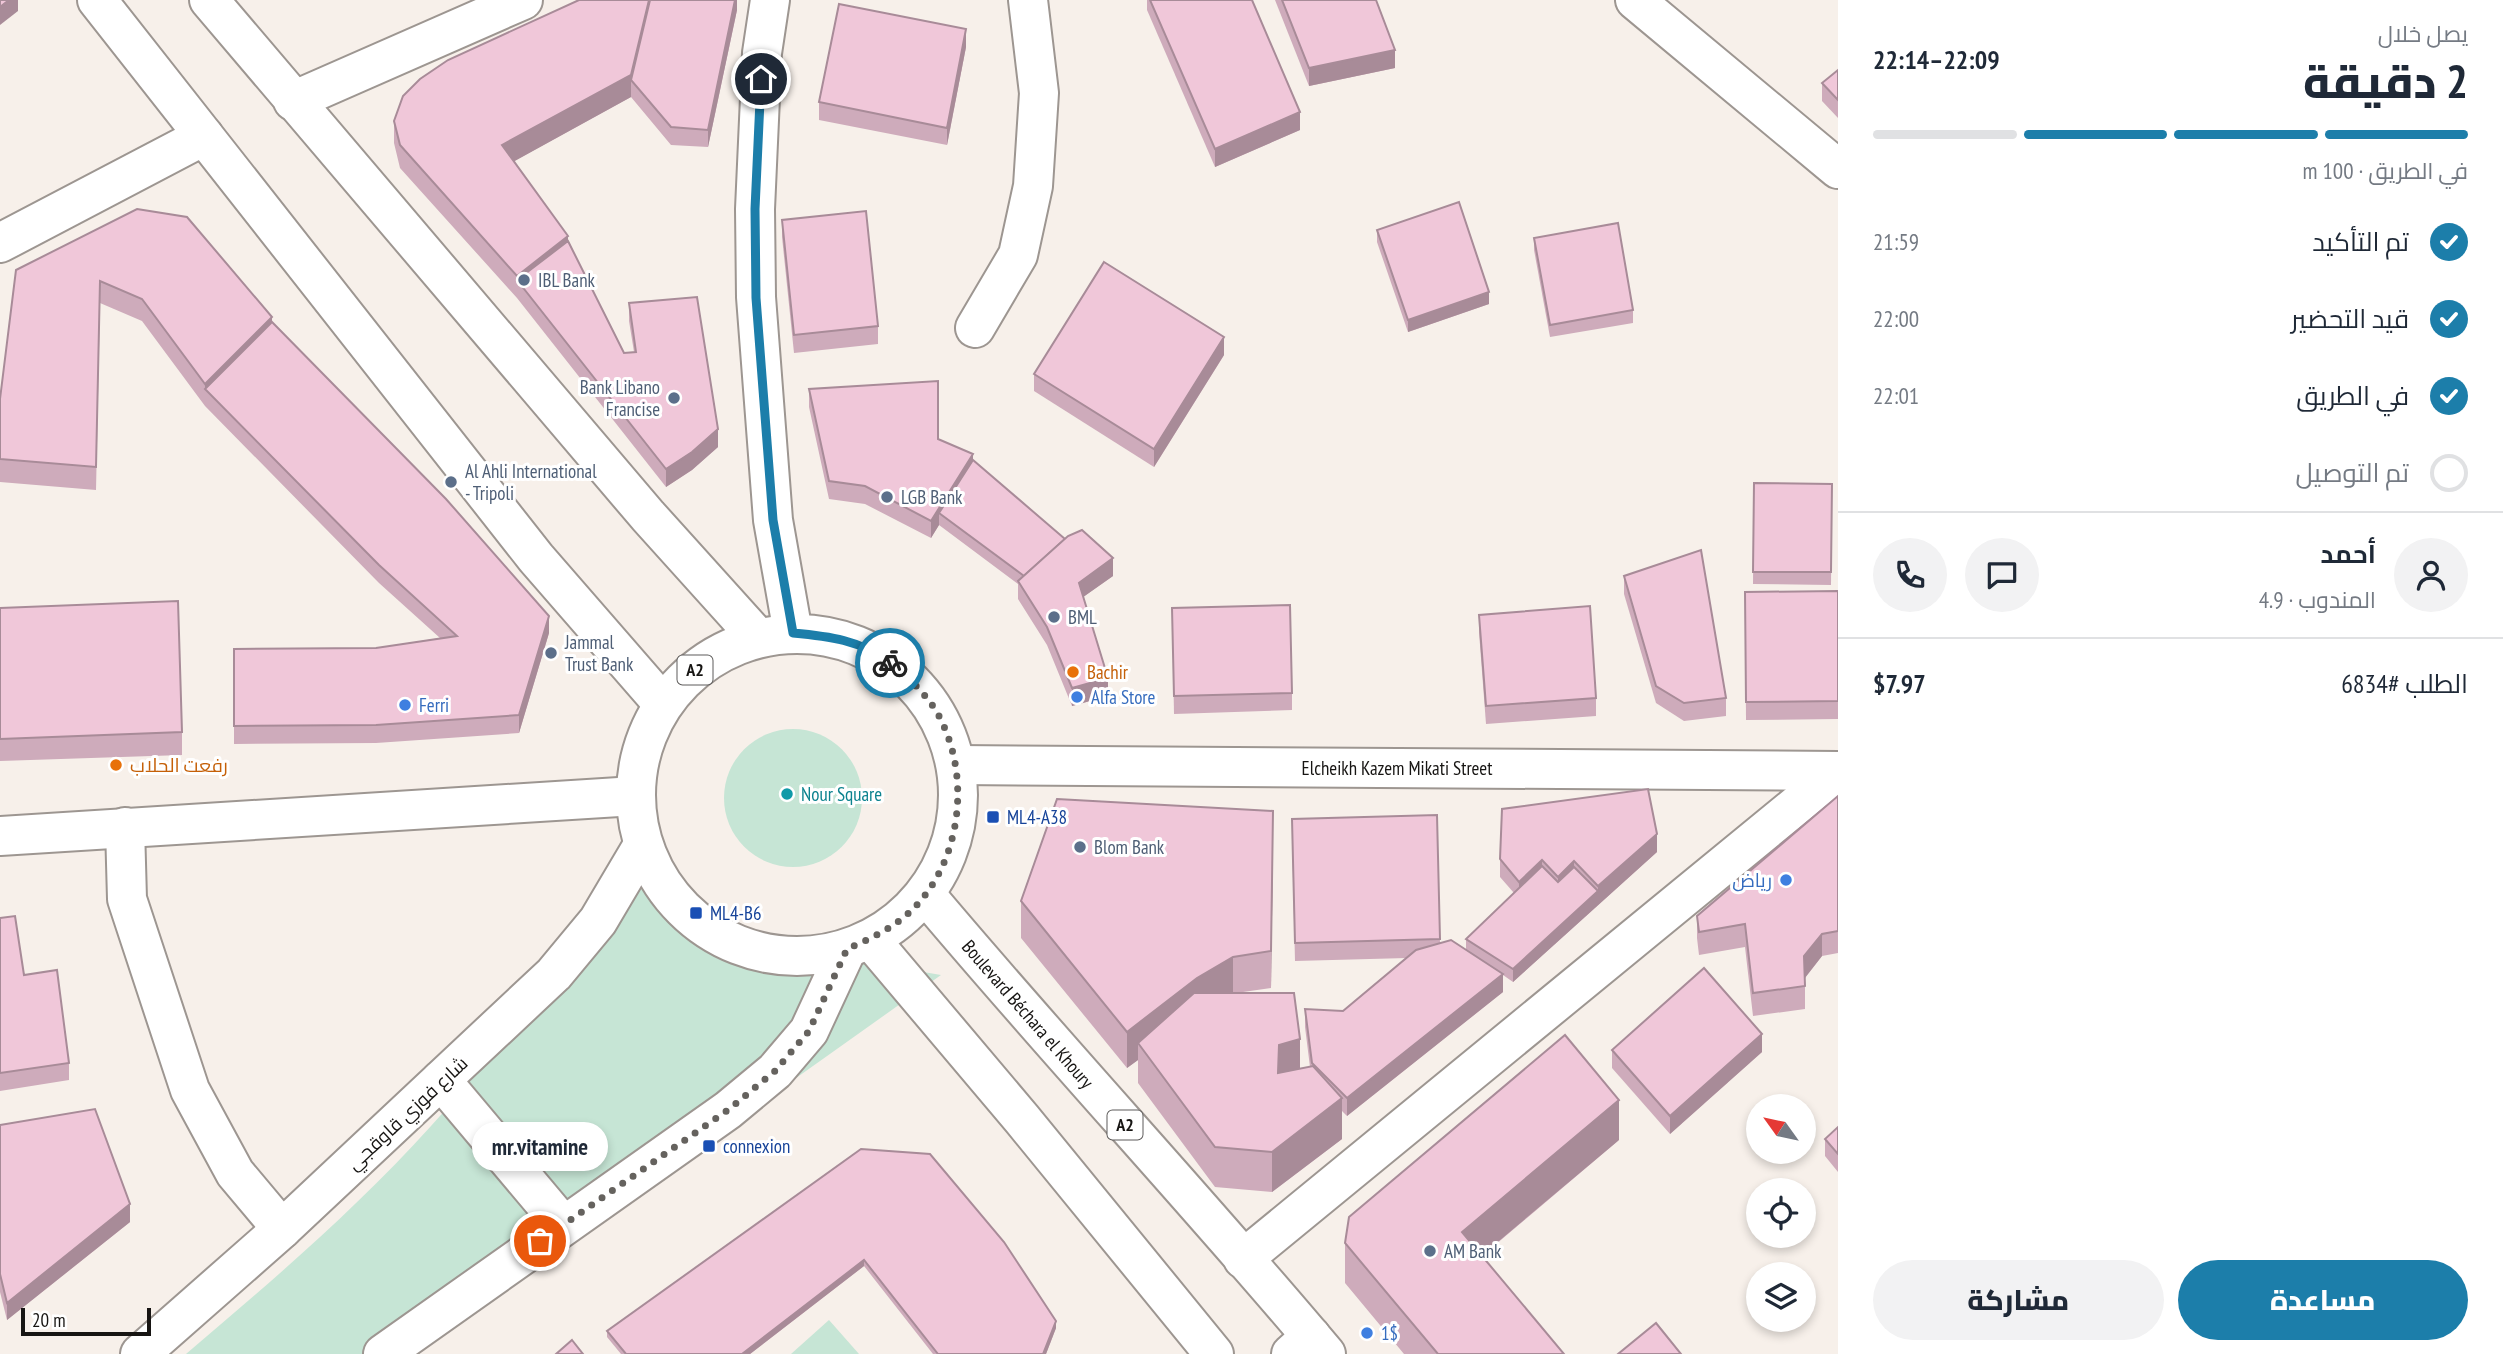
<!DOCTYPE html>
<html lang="ar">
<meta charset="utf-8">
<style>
:root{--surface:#fff;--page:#f2f2f3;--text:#1f2937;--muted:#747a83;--line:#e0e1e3;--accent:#1c7eaa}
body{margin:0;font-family:"PT Sans Narrow",Cairo,sans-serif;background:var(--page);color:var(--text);direction:rtl;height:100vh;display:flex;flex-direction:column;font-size:26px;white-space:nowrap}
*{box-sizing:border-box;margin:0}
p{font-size:23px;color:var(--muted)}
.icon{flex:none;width:38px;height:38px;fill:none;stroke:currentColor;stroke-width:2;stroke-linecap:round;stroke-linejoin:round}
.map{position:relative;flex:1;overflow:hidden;direction:ltr}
.drawer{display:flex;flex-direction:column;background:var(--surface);width:665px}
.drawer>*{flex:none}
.needle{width:46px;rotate:303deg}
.tools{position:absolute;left:1746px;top:1094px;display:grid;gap:14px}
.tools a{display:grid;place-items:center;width:70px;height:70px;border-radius:50%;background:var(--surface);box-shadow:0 4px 10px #0003;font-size:35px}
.scale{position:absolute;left:21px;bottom:18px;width:130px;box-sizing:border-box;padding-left:7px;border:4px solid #171513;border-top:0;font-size:19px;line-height:24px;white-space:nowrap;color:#171513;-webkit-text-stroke:5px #fff;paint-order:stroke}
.pin{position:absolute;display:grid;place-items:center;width:60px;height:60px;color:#fff;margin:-30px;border:4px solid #fff;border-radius:50%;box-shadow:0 2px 7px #0007}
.courier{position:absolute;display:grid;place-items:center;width:70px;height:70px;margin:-35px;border:5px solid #1c7eaa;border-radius:50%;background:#fff;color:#222;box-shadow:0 2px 9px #0007}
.bubble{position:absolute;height:49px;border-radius:24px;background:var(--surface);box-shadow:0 4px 10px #0003;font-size:23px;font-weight:800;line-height:49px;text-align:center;direction:rtl}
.summary em{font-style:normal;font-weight:800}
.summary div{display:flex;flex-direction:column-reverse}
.summary{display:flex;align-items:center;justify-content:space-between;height:119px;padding:0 35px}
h1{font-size:46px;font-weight:800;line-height:52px}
.bar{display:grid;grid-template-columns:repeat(4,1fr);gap:10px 7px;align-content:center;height:84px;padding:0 35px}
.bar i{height:9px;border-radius:5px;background:var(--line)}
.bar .on{background:var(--accent)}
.bar p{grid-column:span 4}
.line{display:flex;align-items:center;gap:18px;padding:0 35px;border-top:2px solid var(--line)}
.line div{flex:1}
.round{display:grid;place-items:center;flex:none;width:74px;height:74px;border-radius:37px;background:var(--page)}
ol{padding:0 35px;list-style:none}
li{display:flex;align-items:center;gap:21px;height:77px}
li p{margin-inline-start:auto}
li .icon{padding:7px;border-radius:50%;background:var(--accent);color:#fff;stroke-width:4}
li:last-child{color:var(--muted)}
li i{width:38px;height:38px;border:4px solid var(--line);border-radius:50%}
.primary-button{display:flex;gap:14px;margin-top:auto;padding:14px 35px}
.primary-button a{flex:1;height:80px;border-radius:42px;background:var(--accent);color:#fff;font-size:28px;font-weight:800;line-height:80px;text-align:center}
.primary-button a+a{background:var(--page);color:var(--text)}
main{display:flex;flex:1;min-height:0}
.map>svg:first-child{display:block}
</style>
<main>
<section class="drawer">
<div class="summary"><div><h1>2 دقيقة</h1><p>يصل خلال</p></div><em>22:09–22:14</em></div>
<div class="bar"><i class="on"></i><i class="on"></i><i class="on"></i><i></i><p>في الطريق · 100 m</p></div>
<ol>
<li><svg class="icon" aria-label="check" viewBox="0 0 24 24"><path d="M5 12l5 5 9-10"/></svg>تم التأكيد<p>21:59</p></li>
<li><svg class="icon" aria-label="check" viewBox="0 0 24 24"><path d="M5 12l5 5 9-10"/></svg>قيد التحضير<p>22:00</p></li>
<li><svg class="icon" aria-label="check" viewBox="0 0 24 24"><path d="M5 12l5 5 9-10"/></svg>في الطريق<p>22:01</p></li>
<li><i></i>تم التوصيل</li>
</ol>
<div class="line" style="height:126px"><a class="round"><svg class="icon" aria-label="person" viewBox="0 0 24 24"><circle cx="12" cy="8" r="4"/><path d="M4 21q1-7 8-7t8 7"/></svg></a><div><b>أحمد</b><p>المندوب · 4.9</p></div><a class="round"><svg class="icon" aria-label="chat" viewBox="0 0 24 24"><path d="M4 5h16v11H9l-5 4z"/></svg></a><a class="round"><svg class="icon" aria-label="phone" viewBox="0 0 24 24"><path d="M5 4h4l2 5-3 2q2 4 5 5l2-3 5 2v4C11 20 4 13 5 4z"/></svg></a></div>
<div class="line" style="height:91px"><div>الطلب #6834</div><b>$7.97</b></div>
<div class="primary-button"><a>مساعدة</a><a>مشاركة</a></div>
</section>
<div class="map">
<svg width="1838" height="1354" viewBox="0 0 1838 1354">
<rect width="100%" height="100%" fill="#f7f0ea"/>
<!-- green -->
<g fill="#c6e5d5">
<circle cx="793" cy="798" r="69"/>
<path d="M 645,882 L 722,927 L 818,954 L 941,975 L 408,1354 L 186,1354 C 271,1282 356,1209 431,1126 C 478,1075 518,1019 563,966 C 588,936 618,910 645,882 Z"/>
<path d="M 829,1320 L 859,1354 L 791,1354 Z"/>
</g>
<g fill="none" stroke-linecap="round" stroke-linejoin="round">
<defs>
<g id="minor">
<path d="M 770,0 L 762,53 L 755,209 L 756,297 L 773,520 L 793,633"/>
<path d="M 1635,0 L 1838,169"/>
<path d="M 293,101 L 523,0"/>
<path d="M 0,243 L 204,136"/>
<path d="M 975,328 L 1018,255 L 1033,186 L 1039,93 L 1028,0"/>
<path d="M 957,765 L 1838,771"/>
<path d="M 125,827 L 127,899 L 190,1090 L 235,1173 L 282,1229"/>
<path d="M 0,836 L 635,796"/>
<path d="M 441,1080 L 563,1225"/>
<path d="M 1243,1259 L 1838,771"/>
<path d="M 140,1354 L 282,1229 L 554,974 L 598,921 L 643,845"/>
<path d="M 383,1354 L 728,1110 L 775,1071 L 809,1031 L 847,949"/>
<path d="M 1291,1354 L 1311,1336"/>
</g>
<g id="highway">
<path d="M 97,0 L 536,558 L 663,704"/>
<path d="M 209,0 L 648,516 L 758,638"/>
<circle cx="797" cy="795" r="161"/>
<path d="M 925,894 C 1056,1050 1195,1198 1326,1354"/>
<path d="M 870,939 L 1022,1119 L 1214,1354"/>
</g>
</defs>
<!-- minor casing -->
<use href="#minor" stroke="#9d9691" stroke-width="42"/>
<!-- highway casing -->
<use href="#highway" stroke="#9d9691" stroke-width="42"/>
<!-- minor -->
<use href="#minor" stroke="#fff" stroke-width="38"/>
<!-- highway -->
<use href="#highway" stroke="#fff" stroke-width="38"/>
</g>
<!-- wall -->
<g fill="#ceabbb">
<path d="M 737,0 L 737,10 L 708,147 L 671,145 L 631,97 L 514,161 L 568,241 L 624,353 L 634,352 L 629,321 L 629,303 L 718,447 L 692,470 L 666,487 L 517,298 L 400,168 L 394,143 L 394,121 Z"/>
<path d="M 1147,0 L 1252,0 L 1300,130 L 1215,167 L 1147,10 Z"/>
<path d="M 1275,0 L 1376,0 L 1395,68 L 1309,86 Z"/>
<path d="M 966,47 L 947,145 L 819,120 L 819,102 Z"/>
<path d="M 1838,70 L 1838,118 L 1822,101 L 1822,83 Z"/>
<path d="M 137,209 L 272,322 L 549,633 L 519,733 L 376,743 L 234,744 L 234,649 L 376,648 L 440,638 L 379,583 L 205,406 L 142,321 L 100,303 L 96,490 L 0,482 L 0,399 Z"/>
<path d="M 782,220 L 878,326 L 878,344 L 794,353 L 782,237 Z"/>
<path d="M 1377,230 L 1489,304 L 1408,332 L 1377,242 Z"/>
<path d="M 1534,238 L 1633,310 L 1633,323 L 1550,337 L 1534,250 Z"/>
<path d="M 1224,355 L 1154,467 L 1034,391 L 1034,374 Z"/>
<path d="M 809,389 L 938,439 L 973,460 L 1065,539 L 1113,576 L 1083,597 L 1108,696 L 1072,706 L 1047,645 L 1018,599 L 1018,584 L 939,525 L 931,538 L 865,504 L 829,499 L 809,407 Z"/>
<path d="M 1754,483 L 1832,484 L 1831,585 L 1753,584 Z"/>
<path d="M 1624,576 L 1726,698 L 1726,716 L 1684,721 L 1656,703 L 1624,594 Z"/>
<path d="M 1838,591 L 1838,719 L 1746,720 L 1745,592 Z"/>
<path d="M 0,608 L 182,732 L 182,755 L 0,761 Z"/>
<path d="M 1172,608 L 1292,693 L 1292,710 L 1174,714 Z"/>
<path d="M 1479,615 L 1596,698 L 1596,716 L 1486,724 L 1479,632 Z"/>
<path d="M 1838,796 L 1838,953 L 1822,956 L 1805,978 L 1805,1009 L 1753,1016 L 1745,947 L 1699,955 L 1697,938 L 1697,916 Z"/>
<path d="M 1437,815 L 1440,943 L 1466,950 L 1466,939 L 1514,893 L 1500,877 L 1500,859 L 1657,852 L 1513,982 L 1503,975 L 1503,992 L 1347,1116 L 1342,1111 L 1342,1139 L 1272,1192 L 1215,1187 L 1138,1083 L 1138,1060 L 1127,1068 L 1021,938 L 1021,901 L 1273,847 L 1271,988 L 1236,993 L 1300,1069 L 1310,1067 L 1305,1027 L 1305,1009 L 1343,1011 L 1407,958 L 1295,961 L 1292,837 Z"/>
<path d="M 0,918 L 24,975 L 69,1063 L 69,1080 L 0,1091 Z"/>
<path d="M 1612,1050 L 1762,1052 L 1670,1134 L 1612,1068 Z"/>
<path d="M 0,1125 L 130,1222 L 7,1320 L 0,1292 Z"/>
<path d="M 1838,1127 L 1838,1172 L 1825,1156 L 1825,1139 Z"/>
<path d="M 1619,1140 L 1482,1256 L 1564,1354 L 1404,1354 L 1345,1283 L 1345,1243 Z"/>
<path d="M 861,1149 L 1056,1328 L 1046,1354 L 933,1354 L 864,1266 L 750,1354 L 621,1354 L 607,1337 L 607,1331 Z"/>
</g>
<!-- shaded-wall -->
<g fill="#a88b98">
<path d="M 9,0 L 18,0 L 18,11 L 0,25 L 0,7 Z"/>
<path d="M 649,0 L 654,0 L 631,80 L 631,97 L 502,168 L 502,145 Z"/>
<path d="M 735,0 L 737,0 L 737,10 L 708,147 L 708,130 Z"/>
<path d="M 966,29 L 966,47 L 947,145 L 947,128 Z"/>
<path d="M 1395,50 L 1395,68 L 1309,86 L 1309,68 Z"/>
<path d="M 1300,112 L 1300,130 L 1215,167 L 1215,149 Z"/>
<path d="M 568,236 L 568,259 L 517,280 L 517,276 Z"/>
<path d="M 1489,292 L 1489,304 L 1408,332 L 1408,320 Z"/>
<path d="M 272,317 L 272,340 L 205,389 L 205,384 Z"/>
<path d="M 1224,337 L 1224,355 L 1154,467 L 1154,449 Z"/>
<path d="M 718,429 L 718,447 L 692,470 L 666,487 L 666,469 Z"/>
<path d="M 973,454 L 973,472 L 939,513 L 939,525 L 931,538 L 931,521 Z"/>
<path d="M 1113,558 L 1113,576 L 1079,600 L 1079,583 Z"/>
<path d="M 549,616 L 549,633 L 519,733 L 519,715 Z"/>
<path d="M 1108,678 L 1108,696 L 1072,706 L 1072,688 Z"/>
<path d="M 1273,811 L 1273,847 L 1271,988 L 1271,951 Z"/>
<path d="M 1657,834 L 1657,852 L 1513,982 L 1513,969 L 1598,891 L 1598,886 Z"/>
<path d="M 1542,860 L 1542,878 L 1519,900 L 1519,882 Z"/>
<path d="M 1574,861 L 1574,879 L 1558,895 L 1558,877 Z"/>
<path d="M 1822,934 L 1822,956 L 1804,979 L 1804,956 Z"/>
<path d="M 1233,957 L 1233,994 L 1138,1043 L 1138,1060 L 1127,1068 L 1127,1032 L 1197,978 Z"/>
<path d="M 1503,974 L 1503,992 L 1347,1116 L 1347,1098 Z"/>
<path d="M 1762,1034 L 1762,1052 L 1670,1134 L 1670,1116 Z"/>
<path d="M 1300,1039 L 1300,1079 L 1279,1085 L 1279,1045 Z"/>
<path d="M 1342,1098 L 1342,1139 L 1272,1192 L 1272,1152 Z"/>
<path d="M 1619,1100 L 1619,1140 L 1462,1272 L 1462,1232 Z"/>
<path d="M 130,1204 L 130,1222 L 7,1320 L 7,1303 Z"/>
<path d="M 864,1260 L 864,1266 L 750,1354 L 742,1354 Z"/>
<path d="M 1056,1321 L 1056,1328 L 1046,1354 L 1043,1354 Z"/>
</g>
<!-- building -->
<g fill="#f0c7d9" stroke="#a88b98" stroke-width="2">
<path d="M 0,0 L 9,0 L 0,7 Z"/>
<path d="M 579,0 L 649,0 L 631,75 L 502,145 L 568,236 L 517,276 L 400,145 L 394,121 L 403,96 L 420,79 L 448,60 Z"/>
<path d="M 650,0 L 735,0 L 708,130 L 671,127 L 631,80 Z"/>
<path d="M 1150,0 L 1252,0 L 1300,112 L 1215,149 Z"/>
<path d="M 1282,0 L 1376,0 L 1395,50 L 1309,68 Z"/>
<path d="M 839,4 L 966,29 L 947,128 L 819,102 Z"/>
<path d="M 1838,70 L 1838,100 L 1822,83 Z"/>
<path d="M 1459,202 L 1489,292 L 1408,320 L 1377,230 Z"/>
<path d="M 137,209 L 187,217 L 272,317 L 205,384 L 142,299 L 100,281 L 96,467 L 0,459 L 0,399 L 16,270 Z"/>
<path d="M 866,211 L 878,326 L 794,335 L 782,220 Z"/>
<path d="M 1618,223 L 1633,310 L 1550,325 L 1534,238 Z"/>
<path d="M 568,241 L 624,353 L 636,352 L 629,303 L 697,297 L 718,429 L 692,452 L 666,469 L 517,280 Z"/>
<path d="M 1104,262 L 1224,337 L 1154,449 L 1034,374 Z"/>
<path d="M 272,322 L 446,499 L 549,616 L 519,715 L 376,725 L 234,726 L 234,649 L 376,648 L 457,636 L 379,565 L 205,389 Z"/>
<path d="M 938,381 L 938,439 L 973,454 L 931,521 L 865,486 L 829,481 L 809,389 Z"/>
<path d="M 973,460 L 1065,539 L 1024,576 L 939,513 Z"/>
<path d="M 1754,483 L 1832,484 L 1831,572 L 1753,572 Z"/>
<path d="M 1082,530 L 1113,558 L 1079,583 L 1108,678 L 1072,688 L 1047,627 L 1018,581 L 1068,536 Z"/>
<path d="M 1701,550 L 1726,698 L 1684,703 L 1656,686 L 1624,576 Z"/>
<path d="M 1838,591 L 1838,701 L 1746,702 L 1745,592 Z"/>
<path d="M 178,601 L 182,732 L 0,739 L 0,608 Z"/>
<path d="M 1290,605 L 1292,693 L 1174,696 L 1172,608 Z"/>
<path d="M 1590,606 L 1596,698 L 1486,706 L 1479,615 Z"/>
<path d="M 1648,789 L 1657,834 L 1598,886 L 1574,861 L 1558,877 L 1542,860 L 1519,882 L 1500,859 L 1502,809 Z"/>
<path d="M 1838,796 L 1838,931 L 1822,934 L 1804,956 L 1805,986 L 1753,993 L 1745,924 L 1699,932 L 1697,916 Z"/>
<path d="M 1057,799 L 1273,811 L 1271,951 L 1233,957 L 1197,978 L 1127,1032 L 1021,901 Z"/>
<path d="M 1437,815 L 1440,939 L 1295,943 L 1292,819 Z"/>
<path d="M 1542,866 L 1558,882 L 1574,867 L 1598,891 L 1513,969 L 1466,939 Z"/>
<path d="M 15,916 L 24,975 L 57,970 L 69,1063 L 0,1073 L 0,918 Z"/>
<path d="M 1451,940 L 1503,974 L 1347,1098 L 1312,1063 L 1305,1009 L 1343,1011 L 1416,950 Z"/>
<path d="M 1704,968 L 1762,1034 L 1670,1116 L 1612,1050 Z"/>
<path d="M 1194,993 L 1294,993 L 1300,1039 L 1279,1045 L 1278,1073 L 1313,1066 L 1342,1098 L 1272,1152 L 1215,1147 L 1138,1043 Z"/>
<path d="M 1565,1035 L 1619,1100 L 1462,1232 L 1564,1354 L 1438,1354 L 1345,1243 L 1349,1217 Z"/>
<path d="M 95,1109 L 130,1204 L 7,1303 L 0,1274 L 0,1125 Z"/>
<path d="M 1838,1127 L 1838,1154 L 1825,1139 Z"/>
<path d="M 861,1149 L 930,1154 L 1004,1242 L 1056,1321 L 1043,1354 L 938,1354 L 864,1260 L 742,1354 L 626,1354 L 607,1331 Z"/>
<path d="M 1656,1323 L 1681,1354 L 1618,1354 Z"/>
<path d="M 572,1340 L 583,1354 L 556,1354 Z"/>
</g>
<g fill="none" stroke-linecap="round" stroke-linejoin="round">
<!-- done -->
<path stroke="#65625e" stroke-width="7" stroke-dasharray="0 12.6" d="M 540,1241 L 728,1110 L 775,1071 L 809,1031 L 847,949 C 865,941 883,933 899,921 C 958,877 973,787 942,722 C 931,698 911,680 890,663"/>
<!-- route -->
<path stroke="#1c7eaa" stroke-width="9" d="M 761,79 L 755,209 L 756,298 L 773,520 L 793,633 C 827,636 862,640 890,663"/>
</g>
<!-- markers -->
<g fill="#5c6f8a" stroke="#fff" stroke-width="2.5">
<circle cx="524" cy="280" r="7"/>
<circle cx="674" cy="398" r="7"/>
<circle cx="451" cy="482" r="7"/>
<circle cx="887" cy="497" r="7"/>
<circle cx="1054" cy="617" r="7"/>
<circle cx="551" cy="653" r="7"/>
<circle cx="1080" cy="847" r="7"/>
<circle cx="1430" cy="1251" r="7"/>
</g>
<g fill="#e8710a" stroke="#fff" stroke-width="2.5">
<circle cx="1073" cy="672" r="7"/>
<circle cx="116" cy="765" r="7"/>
</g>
<g fill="#3f7fe0" stroke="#fff" stroke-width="2.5">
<circle cx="1077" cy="697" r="7"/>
<circle cx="405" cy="705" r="7"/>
<circle cx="1786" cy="880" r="7"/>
<circle cx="1367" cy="1333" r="7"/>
</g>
<circle fill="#0f9aa8" stroke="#fff" stroke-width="2.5" cx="787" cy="794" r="7"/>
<g fill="#1a4fb4" stroke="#fff" stroke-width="2.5">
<rect x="986" y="810" width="14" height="14" rx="3.5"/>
<rect x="689" y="906" width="14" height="14" rx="3.5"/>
<rect x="702" y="1139" width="14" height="14" rx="3.5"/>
</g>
<g text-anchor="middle" stroke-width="6" stroke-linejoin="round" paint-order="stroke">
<!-- shield labels -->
<g fill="#fff" stroke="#5d5b5a" stroke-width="2">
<rect x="677.5" y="655.5" width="35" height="29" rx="5"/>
<rect x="1107.5" y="1110.5" width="35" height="29" rx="5"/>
</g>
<g font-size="18" font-weight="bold" fill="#171513">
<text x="695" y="676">A2</text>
<text x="1125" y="1131">A2</text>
</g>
<!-- service labels -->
<g font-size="19" fill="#4e5e75" stroke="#fff" text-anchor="start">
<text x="538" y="287">IBL Bank</text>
<text x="660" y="394" text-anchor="end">Bank Libano<tspan x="660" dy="22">Francise</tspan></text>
<text x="465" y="478">Al Ahli International<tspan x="465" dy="22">- Tripoli</tspan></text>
<text x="901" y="504">LGB Bank</text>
<text x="1068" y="624">BML</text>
<text x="565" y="649">Jammal<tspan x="565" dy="22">Trust Bank</tspan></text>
<text x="1094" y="854">Blom Bank</text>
<text x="1444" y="1258">AM Bank</text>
</g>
<!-- food labels -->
<g font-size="19" fill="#c56008" stroke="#fff" text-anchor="start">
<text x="1087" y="679">Bachir</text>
<text x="130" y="772">رفعت الحلاب</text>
</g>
<!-- shop labels -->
<g font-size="19" fill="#366cbe" stroke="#fff" text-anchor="start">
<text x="1091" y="704">Alfa Store</text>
<text x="419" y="712">Ferri</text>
<text x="1772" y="887" text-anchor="end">رياض</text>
<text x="1381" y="1340">1$</text>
</g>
<!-- street labels -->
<g font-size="19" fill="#171513" stroke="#fff">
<text x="1397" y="775">Elcheikh Kazem Mikati Street</text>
<text transform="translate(1028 1014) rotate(49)" y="7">Boulevard Béchara el Khoury</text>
<text transform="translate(407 1113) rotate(-43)" y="7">شارع فوزي قاوقجي</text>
</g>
<!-- culture labels -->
<g font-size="19" fill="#0d838f" stroke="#fff" text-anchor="start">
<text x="801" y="801">Nour Square</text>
</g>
<!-- transit labels -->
<g font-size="19" fill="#164399" stroke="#fff" text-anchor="start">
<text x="1007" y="824">ML4-A38</text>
<text x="710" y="920">ML4-B6</text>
<text x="723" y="1153">connexion</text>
</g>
</g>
</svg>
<div class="tools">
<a><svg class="needle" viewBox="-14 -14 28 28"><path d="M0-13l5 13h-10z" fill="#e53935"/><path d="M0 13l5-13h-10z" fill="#747a83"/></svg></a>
<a><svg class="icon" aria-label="locate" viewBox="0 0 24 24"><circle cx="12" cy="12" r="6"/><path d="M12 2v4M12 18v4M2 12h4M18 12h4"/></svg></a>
<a><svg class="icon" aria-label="layers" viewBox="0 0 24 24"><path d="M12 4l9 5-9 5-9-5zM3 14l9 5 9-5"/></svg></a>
</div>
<div class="scale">20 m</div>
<div class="pin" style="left:540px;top:1241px;background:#ea580c"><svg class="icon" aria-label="bag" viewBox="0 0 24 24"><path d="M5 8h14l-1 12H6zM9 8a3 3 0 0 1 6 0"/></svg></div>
<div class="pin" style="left:761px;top:79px;background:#1f2937"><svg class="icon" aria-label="home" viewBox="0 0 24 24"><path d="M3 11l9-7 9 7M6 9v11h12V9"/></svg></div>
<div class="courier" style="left:890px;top:663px"><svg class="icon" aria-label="bike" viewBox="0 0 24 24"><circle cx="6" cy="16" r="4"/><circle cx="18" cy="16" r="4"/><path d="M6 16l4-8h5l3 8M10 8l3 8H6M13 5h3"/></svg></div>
<div class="bubble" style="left:472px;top:1122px;width:136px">mr.vitamine</div>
</div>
</main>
